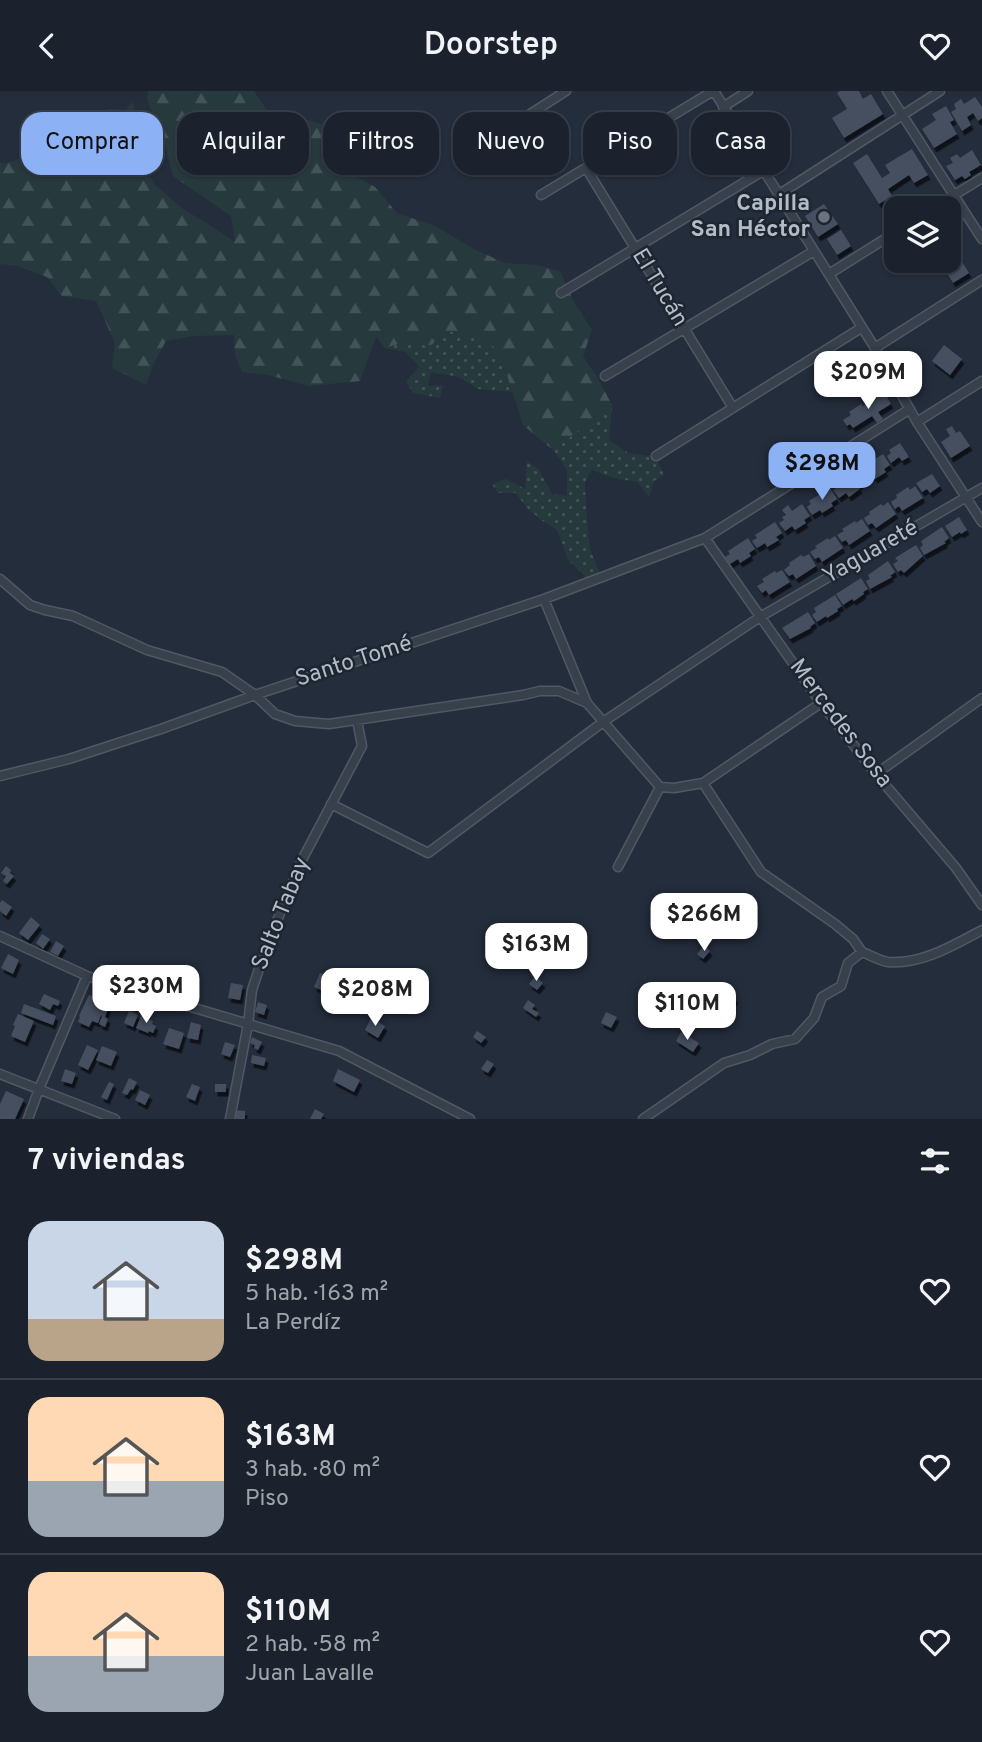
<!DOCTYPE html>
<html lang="es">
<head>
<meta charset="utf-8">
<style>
  :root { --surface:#1b222d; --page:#282f39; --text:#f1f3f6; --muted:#a0a4aa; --line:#393f49; --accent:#8cb1f4 }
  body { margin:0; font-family:Overpass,sans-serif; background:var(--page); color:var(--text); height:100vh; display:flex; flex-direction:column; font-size:26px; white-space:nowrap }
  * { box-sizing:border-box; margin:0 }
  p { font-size:23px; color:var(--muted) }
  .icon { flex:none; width:38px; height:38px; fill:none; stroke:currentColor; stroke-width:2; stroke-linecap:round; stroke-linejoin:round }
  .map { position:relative; height:1028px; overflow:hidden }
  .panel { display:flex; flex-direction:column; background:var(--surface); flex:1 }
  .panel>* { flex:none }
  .banner { position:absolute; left:21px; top:21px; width:942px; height:63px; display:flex; gap:14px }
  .tools { position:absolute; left:884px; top:105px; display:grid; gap:14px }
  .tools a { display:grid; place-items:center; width:77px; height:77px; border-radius:14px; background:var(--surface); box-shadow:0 2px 5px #0004,0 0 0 2px var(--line); font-size:35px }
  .price { position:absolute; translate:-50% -60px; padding:0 16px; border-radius:14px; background:#fff; color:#222; font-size:23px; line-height:46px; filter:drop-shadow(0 2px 4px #0008) }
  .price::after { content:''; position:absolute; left:50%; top:42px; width:21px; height:16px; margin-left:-10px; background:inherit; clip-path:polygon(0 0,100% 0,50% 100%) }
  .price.active { background:var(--accent); color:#111 }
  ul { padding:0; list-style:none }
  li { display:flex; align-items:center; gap:21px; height:175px; padding:0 28px }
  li+li { border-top:2px solid var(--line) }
  li span { display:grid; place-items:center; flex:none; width:196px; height:140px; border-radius:21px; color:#555 }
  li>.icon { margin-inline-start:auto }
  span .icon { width:84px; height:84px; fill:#fffc; stroke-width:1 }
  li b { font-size:30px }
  h2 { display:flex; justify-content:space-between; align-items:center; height:84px; padding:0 28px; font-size:30px }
  .chip { padding:0 24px; border-radius:21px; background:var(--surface); box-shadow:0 2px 5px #0004,0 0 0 2px var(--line); font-size:24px; line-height:63px }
  .chip.active { background:var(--accent); color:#111 }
  header { display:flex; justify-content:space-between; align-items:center; height:91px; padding:0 28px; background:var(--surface); font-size:32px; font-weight:600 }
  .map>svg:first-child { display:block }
  .grass { fill:url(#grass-dots) }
  .forest { fill:url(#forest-firs) }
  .building { fill:#455060; filter:url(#shadow) }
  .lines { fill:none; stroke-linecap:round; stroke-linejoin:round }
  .minor-casing { stroke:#505864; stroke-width:11 }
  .minor { stroke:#38404c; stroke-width:8 }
  .worship-dot { fill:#6b7280; stroke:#1d2531; stroke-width:2.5 }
  .labels { text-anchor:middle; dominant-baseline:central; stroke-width:5; stroke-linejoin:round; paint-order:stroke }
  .poi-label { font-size:23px; font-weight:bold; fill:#b3bbc7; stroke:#1d2531; text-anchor:end }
  .street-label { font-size:23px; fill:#b3bbc7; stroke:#1d2531 }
</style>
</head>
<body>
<header><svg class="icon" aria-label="back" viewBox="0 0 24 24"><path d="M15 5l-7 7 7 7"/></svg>Doorstep<svg class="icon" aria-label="heart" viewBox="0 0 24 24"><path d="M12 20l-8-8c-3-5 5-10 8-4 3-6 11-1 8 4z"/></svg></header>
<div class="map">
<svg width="982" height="1028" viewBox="0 0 982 1028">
  <defs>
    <pattern id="grass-dots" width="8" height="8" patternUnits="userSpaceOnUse" patternTransform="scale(1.75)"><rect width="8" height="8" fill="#26393d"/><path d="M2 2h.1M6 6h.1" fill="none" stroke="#435458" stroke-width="1.8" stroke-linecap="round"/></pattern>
    <pattern id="forest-firs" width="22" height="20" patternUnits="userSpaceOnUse" patternTransform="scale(1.75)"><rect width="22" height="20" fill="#26393d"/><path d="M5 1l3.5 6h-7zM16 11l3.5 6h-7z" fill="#435458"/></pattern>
    <filter id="shadow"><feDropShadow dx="2.5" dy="4.5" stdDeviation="0" flood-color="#0009"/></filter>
  </defs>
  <rect width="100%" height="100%" fill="#242d3c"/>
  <!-- grass -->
  <path class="grass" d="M 449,240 L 492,252 L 508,287 L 513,301 L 478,298 L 459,286 L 431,281 L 428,295 L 443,294 L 440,307 L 413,302 L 406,290 L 419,276 L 406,261 L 385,257 L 404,251 L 431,254 Z
    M 612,314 L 609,349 L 628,362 L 656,366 L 664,384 L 654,390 L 649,406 L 637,391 L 614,387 L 591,379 L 585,392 L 586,417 L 590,458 L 599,480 L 590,490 L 568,469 L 557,439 L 541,429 L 526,416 L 516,402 L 498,402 L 492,393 L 506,388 L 525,398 L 527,370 L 539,379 L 552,403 L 567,405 L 567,379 L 553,359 Z"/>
  <!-- forest -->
  <path class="forest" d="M 148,0 L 254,0 L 266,18 L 322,33 L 320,66 L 375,96 L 397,122 L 435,135 L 474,158 L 505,172 L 536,174 L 560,180 L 574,211 L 592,239 L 583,265 L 596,284 L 612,314 L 553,359 L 523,334 L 508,287 L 492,253 L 449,240 L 431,254 L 404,251 L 385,257 L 376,246 L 360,290 L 309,295 L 268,284 L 242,281 L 235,264 L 234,244 L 193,245 L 166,250 L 153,274 L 146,294 L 112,277 L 115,252 L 96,210 L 62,205 L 47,186 L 17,175 L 0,173 L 0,71 L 3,73 L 32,64 L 65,68 L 74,52 L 64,30 L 88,26 L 109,18 L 126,19 L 132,11 L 141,37 L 137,64 L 155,94 L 183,118 L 208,133 L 235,151 L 231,125 L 173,85 L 162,43 L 147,9 Z"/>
  <!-- building -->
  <path class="building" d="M 840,0 L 859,0 L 863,8 L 871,3 L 883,23 L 844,47 L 832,27 L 847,18 L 837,2 Z
    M 975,6 L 982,16 L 982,27 L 978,30 L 973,22 L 967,26 L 971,34 L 962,40 L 951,21 L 956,18 L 954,13 L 961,8 L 964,13 Z
    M 946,15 L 954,29 L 950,31 L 957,43 L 934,57 L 922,38 L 936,29 L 932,23 Z
    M 912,58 L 928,84 L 914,92 L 909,84 L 888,98 L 892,105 L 879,113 L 853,72 L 867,63 L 882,87 L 890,82 L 885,74 Z
    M 972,59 L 981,74 L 969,81 L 971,84 L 965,88 L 962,85 L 955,89 L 946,75 L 953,72 L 950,67 L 957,63 L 960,67 Z
    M 824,113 L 838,133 L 818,146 L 805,125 Z
    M 841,139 L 851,155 L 837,164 L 827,148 Z
    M 959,166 L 969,182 L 953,192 L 943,176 Z
    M 944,254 L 962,268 L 950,284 L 932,270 Z
    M 883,299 L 891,313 L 878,321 L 883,328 L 877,332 L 872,325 L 853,337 L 850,333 L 847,335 L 843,329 L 851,324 L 849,321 L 861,313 L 863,315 L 877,306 L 875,304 Z
    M 952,335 L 956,342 L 960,340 L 970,355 L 951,367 L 941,351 L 950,345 L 946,338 Z
    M 900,352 L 909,366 L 902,370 L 899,366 L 891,372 L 887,365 L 891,362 L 889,359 Z
    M 883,363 L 890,374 L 884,378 L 886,381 L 875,388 L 873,385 L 865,390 L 860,382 L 864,379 L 862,376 Z
    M 853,375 L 864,391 L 858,395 L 860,398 L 849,406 L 846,402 L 839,407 L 833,399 L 838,396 L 836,393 L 845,387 L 842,382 Z
    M 932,383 L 940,395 L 930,402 L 927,398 L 922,401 L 916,392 Z
    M 915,395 L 923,407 L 902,420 L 899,415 L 895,418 L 891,411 L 897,407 L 896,404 L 908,396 L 910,399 Z
    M 830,397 L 837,408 L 831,412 L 833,415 L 822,422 L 820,419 L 812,424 L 807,416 L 811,413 L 809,410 Z
    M 888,411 L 896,423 L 876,437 L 872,432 L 868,434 L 864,427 L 870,423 L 869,421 L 881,413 L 883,415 Z
    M 802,413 L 810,425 L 804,429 L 806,432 L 795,439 L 792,435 L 785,440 L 779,432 L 784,429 L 782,426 L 786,424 L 782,419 L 788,414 L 792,420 Z
    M 959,426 L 967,439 L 961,443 L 960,441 L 952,446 L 945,435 Z
    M 862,428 L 870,440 L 849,454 L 846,449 L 842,451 L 837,444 L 844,440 L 842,438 L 855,430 L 856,432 Z
    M 775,431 L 782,442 L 776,446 L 779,449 L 767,456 L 765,452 L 757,457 L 752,450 L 757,447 L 755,444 Z
    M 942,436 L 949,447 L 944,451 L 946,452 L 924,464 L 920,457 L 923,454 L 921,450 Z
    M 835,445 L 843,457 L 822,471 L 819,466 L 815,468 L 810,461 L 817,457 L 815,455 L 828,447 L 829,449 Z
    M 748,447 L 755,458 L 749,462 L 751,465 L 740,472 L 738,468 L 730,473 L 725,466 L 730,463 L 728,460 Z
    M 916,454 L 923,465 L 904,482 L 901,479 L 898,481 L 893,473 L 898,470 L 895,467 Z
    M 809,463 L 816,475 L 796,488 L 793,483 L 789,485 L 784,479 L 790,474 L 789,472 L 801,464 L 803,466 Z
    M 888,470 L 895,481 L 890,485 L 892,486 L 870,498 L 866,490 L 870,488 L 868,484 Z
    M 782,479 L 790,491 L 769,504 L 766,499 L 762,502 L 757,495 L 764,491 L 762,488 L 775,480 L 776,482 Z
    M 861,487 L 868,498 L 863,501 L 864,503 L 854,510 L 852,508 L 843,514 L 836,503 Z
    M 835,504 L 842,515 L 837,518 L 838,520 L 827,527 L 826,525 L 817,531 L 812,524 L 816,521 L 814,517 Z
    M 808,521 L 815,532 L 810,536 L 811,537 L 790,548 L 782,537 Z
    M 6,775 L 11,779 L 10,782 L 14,785 L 7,793 L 3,790 L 6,785 L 1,782 Z
    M 2,809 L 12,816 L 6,825 L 0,820 L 0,812 Z
    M 31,826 L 40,834 L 28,849 L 19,842 Z
    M 42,843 L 50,848 L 43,858 L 36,852 Z
    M 56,850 L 64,855 L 58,865 L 50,861 Z
    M 704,855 L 710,860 L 703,868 L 697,863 Z
    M 8,863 L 19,869 L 13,883 L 1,877 Z
    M 101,873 L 114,879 L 108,891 L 96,885 Z
    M 126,879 L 137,884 L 132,895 L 121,889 Z
    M 320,882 L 331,886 L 326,901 L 314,896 Z
    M 535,885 L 543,892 L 537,899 L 529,893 Z
    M 167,887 L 182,894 L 176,909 L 160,903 Z
    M 148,888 L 160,892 L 157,902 L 145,899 Z
    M 231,892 L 243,894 L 240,909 L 228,907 Z
    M 728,901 L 736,908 L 727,918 L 719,911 Z
    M 44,903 L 60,910 L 58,915 L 53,913 L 50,919 L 39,913 Z
    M 89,904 L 110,912 L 105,926 L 108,928 L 105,936 L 99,933 L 102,925 L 101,924 L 98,932 L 92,930 L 89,936 L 78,931 L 80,926 L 79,925 Z
    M 528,909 L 535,914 L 532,918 L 539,922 L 536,926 L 523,917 Z
    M 258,911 L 267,914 L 264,924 L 255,921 Z
    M 24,913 L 56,925 L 53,934 L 21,922 Z
    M 129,920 L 138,924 L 133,936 L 124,932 Z
    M 606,921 L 617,926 L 611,937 L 601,932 Z
    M 18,923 L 34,930 L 25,951 L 11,945 L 15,935 L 13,934 Z
    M 141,925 L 153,930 L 152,933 L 156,935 L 153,942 L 149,940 L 148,942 L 136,937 Z
    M 371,927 L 385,935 L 378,947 L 365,939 Z
    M 191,931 L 201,934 L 198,949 L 187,947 Z
    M 169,937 L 184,942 L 179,958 L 163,953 Z
    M 477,940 L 486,946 L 481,952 L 473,946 Z
    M 681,941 L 699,952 L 693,961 L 676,950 Z
    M 252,946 L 262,951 L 258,959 L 254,957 L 255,954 L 250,952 Z
    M 225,951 L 235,954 L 230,966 L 221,963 Z
    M 87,954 L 98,959 L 88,979 L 78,974 Z
    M 102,955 L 117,961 L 111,975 L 96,969 Z
    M 252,964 L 266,967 L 264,975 L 251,972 Z
    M 487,969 L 494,973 L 488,982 L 481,978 Z
    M 65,978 L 76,982 L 72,993 L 61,990 Z
    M 338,978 L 360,989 L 354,1001 L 333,990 Z
    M 129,987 L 137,991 L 133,999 L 131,998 L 127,1004 L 122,1002 Z
    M 109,991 L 114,993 L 107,1009 L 101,1006 Z
    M 192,993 L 200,996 L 195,1010 L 186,1006 Z
    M 215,993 L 226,993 L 226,1001 L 215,1001 Z
    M 140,999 L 150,1004 L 145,1014 L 135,1009 Z
    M 6,1000 L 24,1008 L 15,1028 L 0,1028 L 0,1013 Z
    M 315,1018 L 324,1023 L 321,1028 L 310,1028 Z
    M 233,1019 L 245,1020 L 245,1028 L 233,1028 Z"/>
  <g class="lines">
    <!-- minor casing -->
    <g class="minor-casing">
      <path id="minor" d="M 714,0 L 875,257 L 917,331 L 982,431
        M 887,0 L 982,148
        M 723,16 L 748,0
        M 504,40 L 566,0
        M 586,77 L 733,317
        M 541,104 L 713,0
        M 778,104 L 940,0
        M 933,117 L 982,87
        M 829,183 L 896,141
        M 561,202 L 763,80
        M 875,257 L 982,189
        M 605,285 L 814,160
        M 917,331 L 982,290
        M 656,365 L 861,237
        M 705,447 L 821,612 L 876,683 L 956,777 L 982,814
        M 0,488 L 30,514 L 45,519 L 73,525 L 147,559 L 222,581 L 255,604 L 275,623 L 295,630 L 329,633 L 523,604 L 540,600 L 559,600 L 587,612 L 660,696 L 674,697 L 703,692 L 821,612
        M 544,508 L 587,612
        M 876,683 L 982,607
        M 0,685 L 69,668 L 161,638 L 255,604 L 544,508 L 705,447 L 910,318
        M 703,692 L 761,781 L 835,833 L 853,848 L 862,861
        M 331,713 L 428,762 L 603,631 L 760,526 L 982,397
        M 618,776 L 660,696
        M 0,845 L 87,885 L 339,960 L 470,1028
        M 0,983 L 115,1028
        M 28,1028 L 39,998 L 87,885
        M 230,1028 L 248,933 L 252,899 L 267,854 L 302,769 L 362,655 L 357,629
        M 643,1028 L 724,972 L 750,964 L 772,953 L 795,948 L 814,927 L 822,906 L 841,895 L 848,872 L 862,861 C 870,864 880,870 888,871 C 921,874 954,854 982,839"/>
    </g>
    <!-- minor -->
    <use href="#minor" class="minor"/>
  </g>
  <!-- markers -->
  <circle class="worship-dot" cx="824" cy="126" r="7"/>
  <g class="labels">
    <!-- poi labels -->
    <g class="poi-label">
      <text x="810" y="113">Capilla<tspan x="810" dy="26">San Héctor</tspan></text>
    </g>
    <!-- street labels -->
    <g class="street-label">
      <text transform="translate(659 197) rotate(59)">El Tucán</text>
      <text transform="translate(871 462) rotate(-30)">Yaguareté</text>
      <text transform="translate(354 571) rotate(-18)">Santo Tomé</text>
      <text transform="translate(840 633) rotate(53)">Mercedes Sosa</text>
      <text transform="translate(282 823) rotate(-68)">Salto Tabay</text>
    </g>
  </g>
</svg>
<div class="tools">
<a><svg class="icon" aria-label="layers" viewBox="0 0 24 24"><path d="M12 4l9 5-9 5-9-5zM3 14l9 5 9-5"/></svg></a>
</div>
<b class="price" style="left:868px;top:320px">$209M</b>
<b class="price active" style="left:822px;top:411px">$298M</b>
<b class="price" style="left:704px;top:862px">$266M</b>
<b class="price" style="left:536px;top:892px">$163M</b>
<b class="price" style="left:146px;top:934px">$230M</b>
<b class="price" style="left:375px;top:937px">$208M</b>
<b class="price" style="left:687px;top:951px">$110M</b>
<div class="banner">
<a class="chip active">Comprar</a>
<a class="chip">Alquilar</a>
<a class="chip">Filtros</a>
<a class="chip">Nuevo</a>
<a class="chip">Piso</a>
<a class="chip">Casa</a>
</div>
</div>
<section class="panel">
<h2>7 viviendas<svg class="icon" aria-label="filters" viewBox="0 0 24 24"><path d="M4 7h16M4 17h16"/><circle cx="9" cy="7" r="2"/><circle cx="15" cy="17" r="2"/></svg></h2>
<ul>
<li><span style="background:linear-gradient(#c9d6e8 70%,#b9a48a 0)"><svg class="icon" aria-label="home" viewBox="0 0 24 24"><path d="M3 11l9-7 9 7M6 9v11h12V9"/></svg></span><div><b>$298M</b><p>5 hab. · 163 m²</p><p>La Perdíz</p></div><svg class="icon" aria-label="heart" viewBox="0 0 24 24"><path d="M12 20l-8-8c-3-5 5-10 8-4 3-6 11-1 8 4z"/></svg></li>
<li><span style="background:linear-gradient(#ffd9b3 60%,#9aa5b1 0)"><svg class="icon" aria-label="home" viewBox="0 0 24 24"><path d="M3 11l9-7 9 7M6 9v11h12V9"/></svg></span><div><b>$163M</b><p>3 hab. · 80 m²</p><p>Piso</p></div><svg class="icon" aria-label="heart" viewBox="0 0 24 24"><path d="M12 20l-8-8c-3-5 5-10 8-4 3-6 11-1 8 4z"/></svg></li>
<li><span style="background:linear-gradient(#ffd9b3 60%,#9aa5b1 0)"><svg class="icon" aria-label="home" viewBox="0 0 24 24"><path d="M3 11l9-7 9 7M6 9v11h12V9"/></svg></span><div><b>$110M</b><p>2 hab. · 58 m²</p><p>Juan Lavalle</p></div><svg class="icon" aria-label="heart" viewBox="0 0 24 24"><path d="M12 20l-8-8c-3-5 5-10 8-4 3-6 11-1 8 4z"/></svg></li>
</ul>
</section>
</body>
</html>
